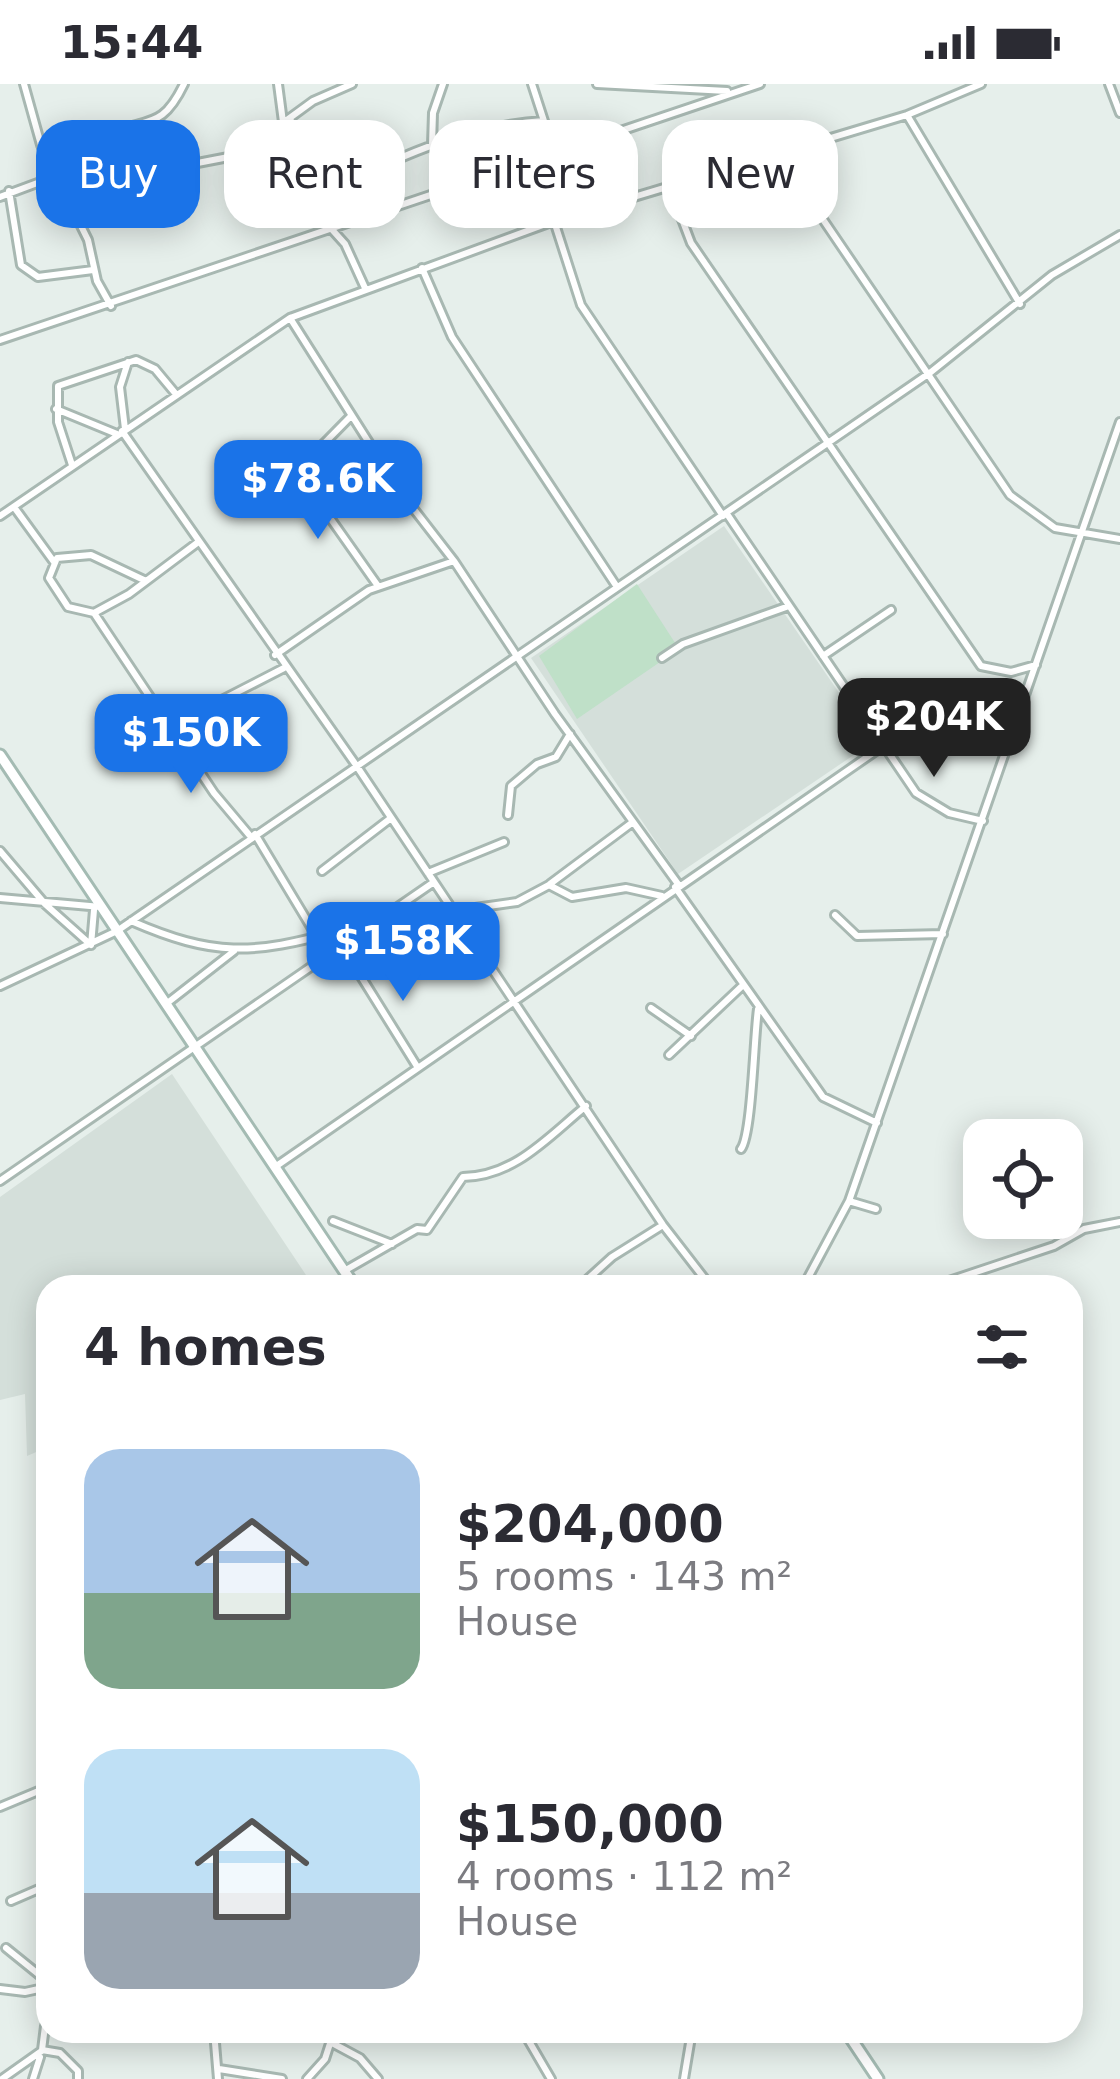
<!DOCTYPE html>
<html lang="en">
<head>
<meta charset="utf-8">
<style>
  :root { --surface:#fff; --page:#f2f2f3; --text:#2b2b33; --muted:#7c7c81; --accent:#1a73e8 }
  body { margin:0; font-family:"DejaVu Sans",sans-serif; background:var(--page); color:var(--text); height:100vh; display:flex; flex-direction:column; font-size:45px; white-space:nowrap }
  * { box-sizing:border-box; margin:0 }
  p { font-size:39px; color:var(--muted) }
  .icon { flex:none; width:66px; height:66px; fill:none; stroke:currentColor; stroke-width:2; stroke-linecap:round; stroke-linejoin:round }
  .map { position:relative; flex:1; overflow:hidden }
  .drawer { position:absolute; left:36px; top:1191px; width:1047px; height:768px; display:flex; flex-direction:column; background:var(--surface); border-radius:36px; box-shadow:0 6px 30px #0003 }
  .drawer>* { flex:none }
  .hud { position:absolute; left:36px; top:36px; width:1050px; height:108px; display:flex; gap:24px }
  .fabs { position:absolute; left:963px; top:1035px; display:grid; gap:24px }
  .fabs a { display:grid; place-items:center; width:120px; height:120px; border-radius:24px; background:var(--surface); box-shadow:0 6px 30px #0003; font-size:60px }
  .price { position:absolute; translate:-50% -102px; padding:0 27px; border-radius:24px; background:var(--accent); color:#fff; font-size:39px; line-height:78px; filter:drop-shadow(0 3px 6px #0008) }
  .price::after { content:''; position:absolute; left:50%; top:72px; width:36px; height:27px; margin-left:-18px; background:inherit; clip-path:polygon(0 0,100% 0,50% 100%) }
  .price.selected { background:#222; color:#fff }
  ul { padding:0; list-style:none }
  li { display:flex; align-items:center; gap:36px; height:300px; padding:0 48px }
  li span { display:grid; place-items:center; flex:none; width:336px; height:240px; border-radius:36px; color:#555 }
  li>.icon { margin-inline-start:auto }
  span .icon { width:144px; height:144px; fill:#fffc; stroke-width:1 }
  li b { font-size:51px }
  h2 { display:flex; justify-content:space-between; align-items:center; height:144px; padding:0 48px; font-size:51px }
  .pill { padding:0 42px; border-radius:36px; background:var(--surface); box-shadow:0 6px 30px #0003; font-size:42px; line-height:108px }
  .pill.selected { background:var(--accent); color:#fff }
  .status { display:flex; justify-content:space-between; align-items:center; height:84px; padding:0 60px; background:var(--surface); direction:ltr }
  .status svg { height:33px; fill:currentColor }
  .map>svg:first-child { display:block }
  .built { fill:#d4dfda }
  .green { fill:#bfe0c8 }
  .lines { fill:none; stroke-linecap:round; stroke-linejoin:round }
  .street-casing { stroke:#a8b8b2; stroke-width:12 }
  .secondary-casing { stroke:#a4bbb3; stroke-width:15 }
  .street { stroke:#fff; stroke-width:6 }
  .secondary { stroke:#fff; stroke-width:9 }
</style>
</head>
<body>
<div class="status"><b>15:44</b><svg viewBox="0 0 49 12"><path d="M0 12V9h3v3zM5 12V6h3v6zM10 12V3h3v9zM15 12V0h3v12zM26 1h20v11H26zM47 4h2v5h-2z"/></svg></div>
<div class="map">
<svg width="1120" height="1995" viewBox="0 0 1120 1995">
  <rect width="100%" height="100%" fill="#e6efeb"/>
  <!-- built -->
  <path class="built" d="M 724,442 L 873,658 L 678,790 L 531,574 Z
    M 172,990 L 314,1203 L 48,1203 L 48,1363 L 27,1372 L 25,1310 L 0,1316 L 0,1113 Z"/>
  <!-- green -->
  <path class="green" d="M 637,500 L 679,565 L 577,635 L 539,572 Z"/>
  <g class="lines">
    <!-- street casing -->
    <g class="street-casing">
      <path id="street" d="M 24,0 L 41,61 L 88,156 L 97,197 L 111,222
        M 278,0 L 283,38
        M 532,0 L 544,37
        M 597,0 L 727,7
        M 1109,0 L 1120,29
        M 907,31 L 1020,220
        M 290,34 L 327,140 L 345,160 L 365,204
        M 432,61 L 433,29 L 443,0
        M 792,65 L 822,134 L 1010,411 L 1055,444 L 1120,455
        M 52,85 C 73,75 90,58 109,50 C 148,33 162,46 184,0
        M 669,101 L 691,159 L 981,582 L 1011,588 L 1036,581
        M 9,107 L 21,181 L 38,193 L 93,186
        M 0,113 L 40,98 L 104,97 L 239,71 L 313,17 L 352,0
        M 318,114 C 390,76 462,42 544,37 L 552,70
        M 554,137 L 581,221 L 723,432
        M 422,184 L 452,253 L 617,503
        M 290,234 L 399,406 L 454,477 L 555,630 L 678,800
        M 0,256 L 760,0
        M 56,325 L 117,350
        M 350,333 L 297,387 L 378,502
        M 125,345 L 120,303 L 128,278
        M 122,347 L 356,681 L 663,1141 L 711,1203
        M 72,381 L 58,338 L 58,302 L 136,276 L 155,285 L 175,309
        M 14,423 L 54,478
        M 727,430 L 916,709 L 949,729 L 983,737
        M 0,432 L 290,234 L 554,137 L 907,31 L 981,0
        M 146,497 L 91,471 L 57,474 L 49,494 L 68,523 L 94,529 L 129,510 L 197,459
        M 94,529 L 214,709 L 251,753
        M 275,571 L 369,506 L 454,477
        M 823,572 L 891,526
        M 662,574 L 683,560 L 789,522
        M 173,641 L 284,584
        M 508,731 L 511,702 L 537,680 L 556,673 L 570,650
        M 255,750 L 317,853
        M 0,767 L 45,820 L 91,861
        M 322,787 L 391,734
        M 428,789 L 504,758
        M 550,800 L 633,738
        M 675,803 L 823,1013 L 877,1039
        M 0,814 L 101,823
        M 454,827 L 517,818 L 549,801 L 572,813 L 626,804 L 662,812
        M 835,831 L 857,852 L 943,850
        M 131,837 C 214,873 252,871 339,847
        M 91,861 L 94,826
        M 352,878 L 418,984
        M 0,902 L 117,847 L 931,288 L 1052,191 L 1120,151
        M 166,920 L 234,867
        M 651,924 L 691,952
        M 669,971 L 741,903
        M 741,1065 C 752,1051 754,952 758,925
        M 275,1083 L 883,662
        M 0,1097 L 434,798
        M 849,1117 L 876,1125
        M 333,1137 L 392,1160
        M 344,1187 L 417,1145 L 427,1146 L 463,1093 C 515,1092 548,1053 586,1022
        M 579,1203 L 612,1173 L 663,1141
        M 803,1203 L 849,1117 L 1120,338
        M 931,1203 L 1054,1162 L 1084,1145 L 1120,1138
        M 0,1723 L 48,1703
        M 11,1817 L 48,1801
        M 6,1864 L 48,1898
        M 0,1905 L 25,1908 L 48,1903
        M 45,1942 L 42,1966 L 60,1969 L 78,1987 L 78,1995
        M 214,1947 L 218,1995
        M 523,1947 L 551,1995
        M 334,1960 L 360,1974 L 378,1995
        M 219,1985 L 282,1995
        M 2,1995 L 43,1966
        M 33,1995 L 40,1973
        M 307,1995 L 325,1975 L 334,1947
        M 684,1995 L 692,1947"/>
    </g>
    <!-- secondary casing -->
    <g class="secondary-casing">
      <path id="secondary" d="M 0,671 L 355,1203
        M 846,1947 L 878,1995"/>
    </g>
    <!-- street -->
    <use href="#street" class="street"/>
    <!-- secondary -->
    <use href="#secondary" class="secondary"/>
  </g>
</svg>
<div class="fabs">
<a><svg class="icon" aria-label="locate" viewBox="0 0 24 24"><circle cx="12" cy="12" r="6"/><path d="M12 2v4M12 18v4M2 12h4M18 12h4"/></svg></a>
</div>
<b class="price" style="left:318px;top:458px">$78.6K</b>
<b class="price selected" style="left:934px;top:696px">$204K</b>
<b class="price" style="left:191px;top:712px">$150K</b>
<b class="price" style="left:403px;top:920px">$158K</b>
<div class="hud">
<a class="pill selected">Buy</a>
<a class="pill">Rent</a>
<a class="pill">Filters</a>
<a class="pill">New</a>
</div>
<section class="drawer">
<h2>4 homes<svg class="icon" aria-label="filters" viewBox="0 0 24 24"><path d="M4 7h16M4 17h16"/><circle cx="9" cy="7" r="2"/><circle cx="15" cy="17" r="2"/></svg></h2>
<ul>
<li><span style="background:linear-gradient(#a9c7e8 60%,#7fa58c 0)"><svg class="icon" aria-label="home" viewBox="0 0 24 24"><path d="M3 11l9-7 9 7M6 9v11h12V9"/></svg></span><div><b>$204,000</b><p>5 rooms · 143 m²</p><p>House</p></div></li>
<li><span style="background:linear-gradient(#bfe0f5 60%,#9aa5b1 0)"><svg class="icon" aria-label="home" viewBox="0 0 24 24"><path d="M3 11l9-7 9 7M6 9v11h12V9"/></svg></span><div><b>$150,000</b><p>4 rooms · 112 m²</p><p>House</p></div></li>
</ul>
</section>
</div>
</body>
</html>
